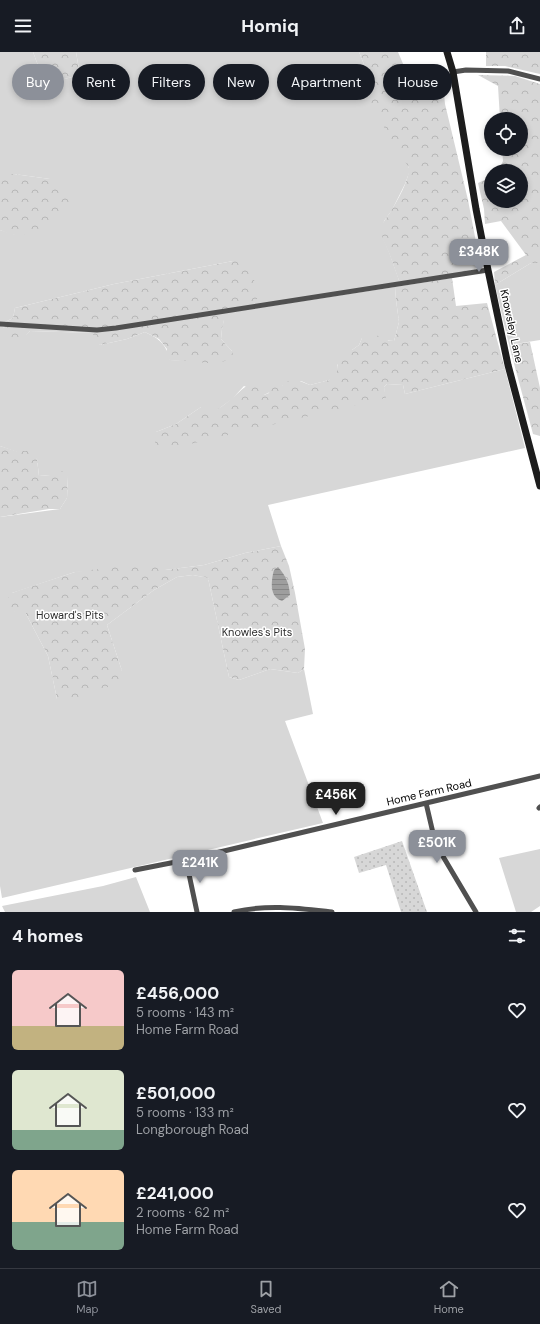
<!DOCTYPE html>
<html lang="en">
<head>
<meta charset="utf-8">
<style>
  :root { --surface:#171b24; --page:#20242c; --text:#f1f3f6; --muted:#9ea1a6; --line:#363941; --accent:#8c9099 }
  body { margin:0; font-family:"DM Sans",sans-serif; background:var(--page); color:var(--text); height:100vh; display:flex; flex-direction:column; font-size:15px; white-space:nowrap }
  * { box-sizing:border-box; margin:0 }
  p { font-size:13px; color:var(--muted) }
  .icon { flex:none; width:22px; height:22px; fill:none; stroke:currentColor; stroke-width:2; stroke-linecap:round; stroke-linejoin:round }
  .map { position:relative; height:860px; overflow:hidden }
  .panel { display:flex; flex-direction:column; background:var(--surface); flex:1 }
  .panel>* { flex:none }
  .guide { position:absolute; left:12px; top:12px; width:516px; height:36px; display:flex; gap:8px }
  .controls { position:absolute; left:484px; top:60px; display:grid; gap:8px }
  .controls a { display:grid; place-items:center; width:44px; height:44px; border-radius:50%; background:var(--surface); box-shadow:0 2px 6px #0003; font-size:20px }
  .price { position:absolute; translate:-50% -34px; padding:0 9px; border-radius:8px; background:var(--accent); color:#fff; font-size:13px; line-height:26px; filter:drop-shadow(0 1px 2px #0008) }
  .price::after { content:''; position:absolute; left:50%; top:24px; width:12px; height:9px; margin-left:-6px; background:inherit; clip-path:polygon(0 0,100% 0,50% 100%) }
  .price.active { background:#222; color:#fff }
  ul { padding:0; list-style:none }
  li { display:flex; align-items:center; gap:12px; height:100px; padding:0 12px }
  li span { display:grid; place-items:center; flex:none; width:112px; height:80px; border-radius:6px; color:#555 }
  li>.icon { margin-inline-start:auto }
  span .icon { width:48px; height:48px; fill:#fffc; stroke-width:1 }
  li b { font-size:17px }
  h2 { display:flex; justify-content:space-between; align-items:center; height:48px; padding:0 12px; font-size:17px }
  .pill { padding:0 14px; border-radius:18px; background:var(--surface); box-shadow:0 2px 6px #0003; font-size:14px; line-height:36px }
  .pill.active { background:var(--accent); color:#fff }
  header { display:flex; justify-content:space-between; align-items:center; height:52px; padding:0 12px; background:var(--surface); font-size:18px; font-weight:700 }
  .dock { display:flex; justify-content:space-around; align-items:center; height:56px; border-top:1px solid var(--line); background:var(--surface); font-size:11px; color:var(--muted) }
  .dock a { display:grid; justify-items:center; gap:2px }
  .dock .active { color:var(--accent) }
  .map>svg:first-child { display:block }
  .grass { fill:#d7d7d7 }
  .forest { fill:url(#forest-crowns) }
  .park { fill:url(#park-dots) }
  .water { fill:url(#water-rules) }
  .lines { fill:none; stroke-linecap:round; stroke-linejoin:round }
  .minor { stroke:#505050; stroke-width:5 }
  .secondary { stroke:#1d1d1d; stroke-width:7 }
  .labels { text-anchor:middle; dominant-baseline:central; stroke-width:3; stroke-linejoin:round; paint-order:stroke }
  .street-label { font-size:11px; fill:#000; stroke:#fff }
  .park-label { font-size:11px; fill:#2e2e2e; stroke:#fff }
</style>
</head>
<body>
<header><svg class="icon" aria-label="menu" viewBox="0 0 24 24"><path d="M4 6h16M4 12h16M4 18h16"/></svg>Homiq<svg class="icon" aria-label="share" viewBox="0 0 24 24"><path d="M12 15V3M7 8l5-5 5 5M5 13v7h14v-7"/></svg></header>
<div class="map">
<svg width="540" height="860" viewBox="0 0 540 860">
  <defs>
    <pattern id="forest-crowns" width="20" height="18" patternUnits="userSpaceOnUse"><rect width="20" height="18" fill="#d7d7d7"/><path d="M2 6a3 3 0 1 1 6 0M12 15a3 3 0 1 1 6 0" fill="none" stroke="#b7b7b7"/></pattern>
    <pattern id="park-dots" width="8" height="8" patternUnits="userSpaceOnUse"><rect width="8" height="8" fill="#d7d7d7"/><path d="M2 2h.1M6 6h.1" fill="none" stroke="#b7b7b7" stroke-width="1.8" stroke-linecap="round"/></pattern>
    <pattern id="water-rules" width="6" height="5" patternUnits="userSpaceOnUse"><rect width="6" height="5" fill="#9e9e9e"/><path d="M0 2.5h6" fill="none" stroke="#868686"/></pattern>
  </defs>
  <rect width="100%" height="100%" fill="#fff"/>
  <!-- grass -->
  <path class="grass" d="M 0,0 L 33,0 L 45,32 L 80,23 L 76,0 L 359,0 L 365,15 L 362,27 L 409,116 L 409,121 L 405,132 L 392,158 L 384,169 L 382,184 L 389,200 L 400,231 L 245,255 L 233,209 L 114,232 L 15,256 L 13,266 L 5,270 L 0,270 L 0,178 L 16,183 L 50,127 L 14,122 L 0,122 Z
    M 531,211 L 540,211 L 540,288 L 509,293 L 495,233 Z
    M 395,235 L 396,248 L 399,270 L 394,289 C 383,289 373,286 362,286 L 359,293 L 352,298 L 337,313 L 337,321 L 329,328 L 310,333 L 301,329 L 282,334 L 264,343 L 244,334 L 232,347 L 213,361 L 201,355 L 176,372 L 156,380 L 385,346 L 384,335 L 387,332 L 403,333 L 405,342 L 505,317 L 525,396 L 268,453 L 281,494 L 245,501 L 204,513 L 165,518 L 75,520 L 12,541 L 15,560 L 25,560 L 48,604 L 57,647 L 122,619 L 107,573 L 154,538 L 177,525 L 193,523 L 208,526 L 229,625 L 239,628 L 270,617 L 298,621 L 304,617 L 313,662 L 285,669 L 323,771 L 2,846 L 0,834 L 0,465 L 60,457 L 67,446 L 68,425 L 50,423 L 39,424 L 37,407 L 0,394 L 0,274 L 26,283 L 30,279 L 93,281 L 100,293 L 127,287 L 145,280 C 161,288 165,291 170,308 L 191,309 L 232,299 L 221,287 L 222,277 L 224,267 L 238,259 Z
    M 540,797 L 540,854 L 531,860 L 516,860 L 499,806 Z
    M 136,825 L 150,860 L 5,860 L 2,854 L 103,834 Z"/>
  <!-- forest -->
  <path class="forest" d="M 33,0 L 76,0 L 80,23 L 45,32 Z
    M 359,0 L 398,0 L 413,35 L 443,32 L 445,52 L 468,148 L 480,211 L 476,215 L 475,219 L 400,231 C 396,221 393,211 389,201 C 387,195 383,190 382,184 C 379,173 386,167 391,159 C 398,148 409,128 409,116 L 374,59 L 361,27 L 365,15 Z
    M 486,0 L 540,0 L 540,22 L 505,14 L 486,14 Z
    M 478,23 L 515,24 L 540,32 L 540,211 L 531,211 L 495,233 L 494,220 L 526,203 L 501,169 L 485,172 L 484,157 L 478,131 L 491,125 L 491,149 L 521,149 L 521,119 L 498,119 L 503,109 L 502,97 L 521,97 L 521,67 L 500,67 L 498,34 Z
    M 0,122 L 14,122 L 50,127 L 69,138 L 72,154 C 58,164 33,185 15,183 C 11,183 5,180 0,178 Z
    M 233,209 L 247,210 L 258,238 L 257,247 L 224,268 L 222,277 L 221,287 L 232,299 L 233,303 C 222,315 206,311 192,309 C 185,309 177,309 170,308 L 165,304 L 167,297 L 159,287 L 145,280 L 127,287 L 100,293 L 94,287 L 93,281 L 30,279 L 20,290 L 13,291 C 4,285 3,280 5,270 L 13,266 L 15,256 L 114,232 Z
    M 452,226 L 456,254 L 487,251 L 505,317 L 405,342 L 403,333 L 387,332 L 384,335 L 386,346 L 156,400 L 155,392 L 156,380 L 176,372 L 201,355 L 209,354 L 213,360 C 219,356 226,352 231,347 C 244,337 246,328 263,336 L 264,343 L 269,341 L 271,330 L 277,330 L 282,334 L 292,326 L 310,333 L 329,328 L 331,322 L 337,321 C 337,312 338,304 345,297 L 352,298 L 359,293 L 362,286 L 374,286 L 382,281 L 387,284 L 388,289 L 394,289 L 399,270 L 396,248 L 395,235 Z
    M 530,290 L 540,336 L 540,384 L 533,382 L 509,293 Z
    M 0,394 L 19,400 L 22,399 L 31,399 L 37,407 L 39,424 L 50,423 L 54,419 L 62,419 L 68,425 L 67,446 L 60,457 L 49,457 L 0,465 Z
    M 281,494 L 289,514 L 295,541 L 305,597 L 304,617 L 298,621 L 270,617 L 239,628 L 229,625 L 208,526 L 193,523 L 177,525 L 154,538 L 107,573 L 122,619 L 123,627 L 117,632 L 66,649 L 57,647 L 48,604 L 25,560 L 15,560 L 10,555 L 7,547 L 12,541 L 20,538 L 75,520 L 154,510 L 165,518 L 204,513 L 245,501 Z"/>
  <!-- park -->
  <path class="park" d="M 402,789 L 427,860 L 401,860 L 386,813 L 359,821 L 354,805 Z"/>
  <!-- water -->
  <path class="water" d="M 278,515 C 286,524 289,531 290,543 L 282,549 C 269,545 271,529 274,518 Z"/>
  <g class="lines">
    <!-- minor -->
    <path class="minor" d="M 453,20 L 466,18 L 508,19 L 540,27
      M 0,272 L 97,278 L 116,276 L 488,218
      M 426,751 L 433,781 L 438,796 L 476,860
      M 539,756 L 540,755
      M 186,808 L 197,860
      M 135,818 L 186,808 L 540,724
      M 234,860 C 269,852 297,856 332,860"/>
    <!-- secondary -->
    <path class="secondary" d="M 447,0 L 453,20 L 476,157 L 488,218 L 508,313 L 540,434"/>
  </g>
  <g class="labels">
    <!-- street labels -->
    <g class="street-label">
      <text transform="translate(512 274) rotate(78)">Knowsley Lane</text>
      <text transform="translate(429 740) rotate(-13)">Home Farm Road</text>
    </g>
    <!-- park labels -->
    <g class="park-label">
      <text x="70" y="563">Howard's Pits</text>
      <text x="257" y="580">Knowles's Pits</text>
    </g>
  </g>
</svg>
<div class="controls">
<a><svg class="icon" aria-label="locate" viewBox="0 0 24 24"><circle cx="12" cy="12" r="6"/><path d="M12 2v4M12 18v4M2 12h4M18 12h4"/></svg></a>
<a><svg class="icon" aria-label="layers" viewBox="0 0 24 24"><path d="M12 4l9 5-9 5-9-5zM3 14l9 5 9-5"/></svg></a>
</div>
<b class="price" style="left:479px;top:221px">£348K</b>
<b class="price active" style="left:336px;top:764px">£456K</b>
<b class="price" style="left:437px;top:812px">£501K</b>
<b class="price" style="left:200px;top:832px">£241K</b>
<div class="guide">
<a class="pill active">Buy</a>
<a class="pill">Rent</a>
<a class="pill">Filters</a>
<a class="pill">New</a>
<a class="pill">Apartment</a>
<a class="pill">House</a>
</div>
</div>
<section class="panel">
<h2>4 homes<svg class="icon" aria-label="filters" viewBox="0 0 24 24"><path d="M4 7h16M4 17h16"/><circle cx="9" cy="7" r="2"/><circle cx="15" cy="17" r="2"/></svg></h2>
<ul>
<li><span style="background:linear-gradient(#f6c9c9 70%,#c2b280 0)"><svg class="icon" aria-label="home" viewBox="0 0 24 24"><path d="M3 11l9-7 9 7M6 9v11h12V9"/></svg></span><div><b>£456,000</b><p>5 rooms · 143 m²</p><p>Home Farm Road</p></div><svg class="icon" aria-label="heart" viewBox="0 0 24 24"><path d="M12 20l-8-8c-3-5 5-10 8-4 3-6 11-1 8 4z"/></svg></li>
<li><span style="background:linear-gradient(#dfe7d0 75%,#7fa58c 0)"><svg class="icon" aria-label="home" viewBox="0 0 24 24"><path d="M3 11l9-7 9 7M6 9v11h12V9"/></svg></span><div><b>£501,000</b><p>5 rooms · 133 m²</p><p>Longborough Road</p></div><svg class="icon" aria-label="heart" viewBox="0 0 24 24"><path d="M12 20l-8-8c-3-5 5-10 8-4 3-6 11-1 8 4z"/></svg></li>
<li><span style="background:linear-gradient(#ffd9b3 65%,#7fa58c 0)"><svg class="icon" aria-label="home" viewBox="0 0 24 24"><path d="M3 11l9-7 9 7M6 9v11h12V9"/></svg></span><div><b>£241,000</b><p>2 rooms · 62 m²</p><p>Home Farm Road</p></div><svg class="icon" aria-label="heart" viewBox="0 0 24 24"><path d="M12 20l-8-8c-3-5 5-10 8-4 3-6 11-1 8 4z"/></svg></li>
</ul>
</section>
<nav class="dock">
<a class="active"><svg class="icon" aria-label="map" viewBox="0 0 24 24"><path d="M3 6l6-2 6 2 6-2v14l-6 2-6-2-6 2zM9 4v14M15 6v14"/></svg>Map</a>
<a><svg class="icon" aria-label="saved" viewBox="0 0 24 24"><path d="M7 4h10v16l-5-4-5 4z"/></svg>Saved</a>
<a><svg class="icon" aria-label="home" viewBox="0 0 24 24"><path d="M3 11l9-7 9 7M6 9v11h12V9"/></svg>Home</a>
</nav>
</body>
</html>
